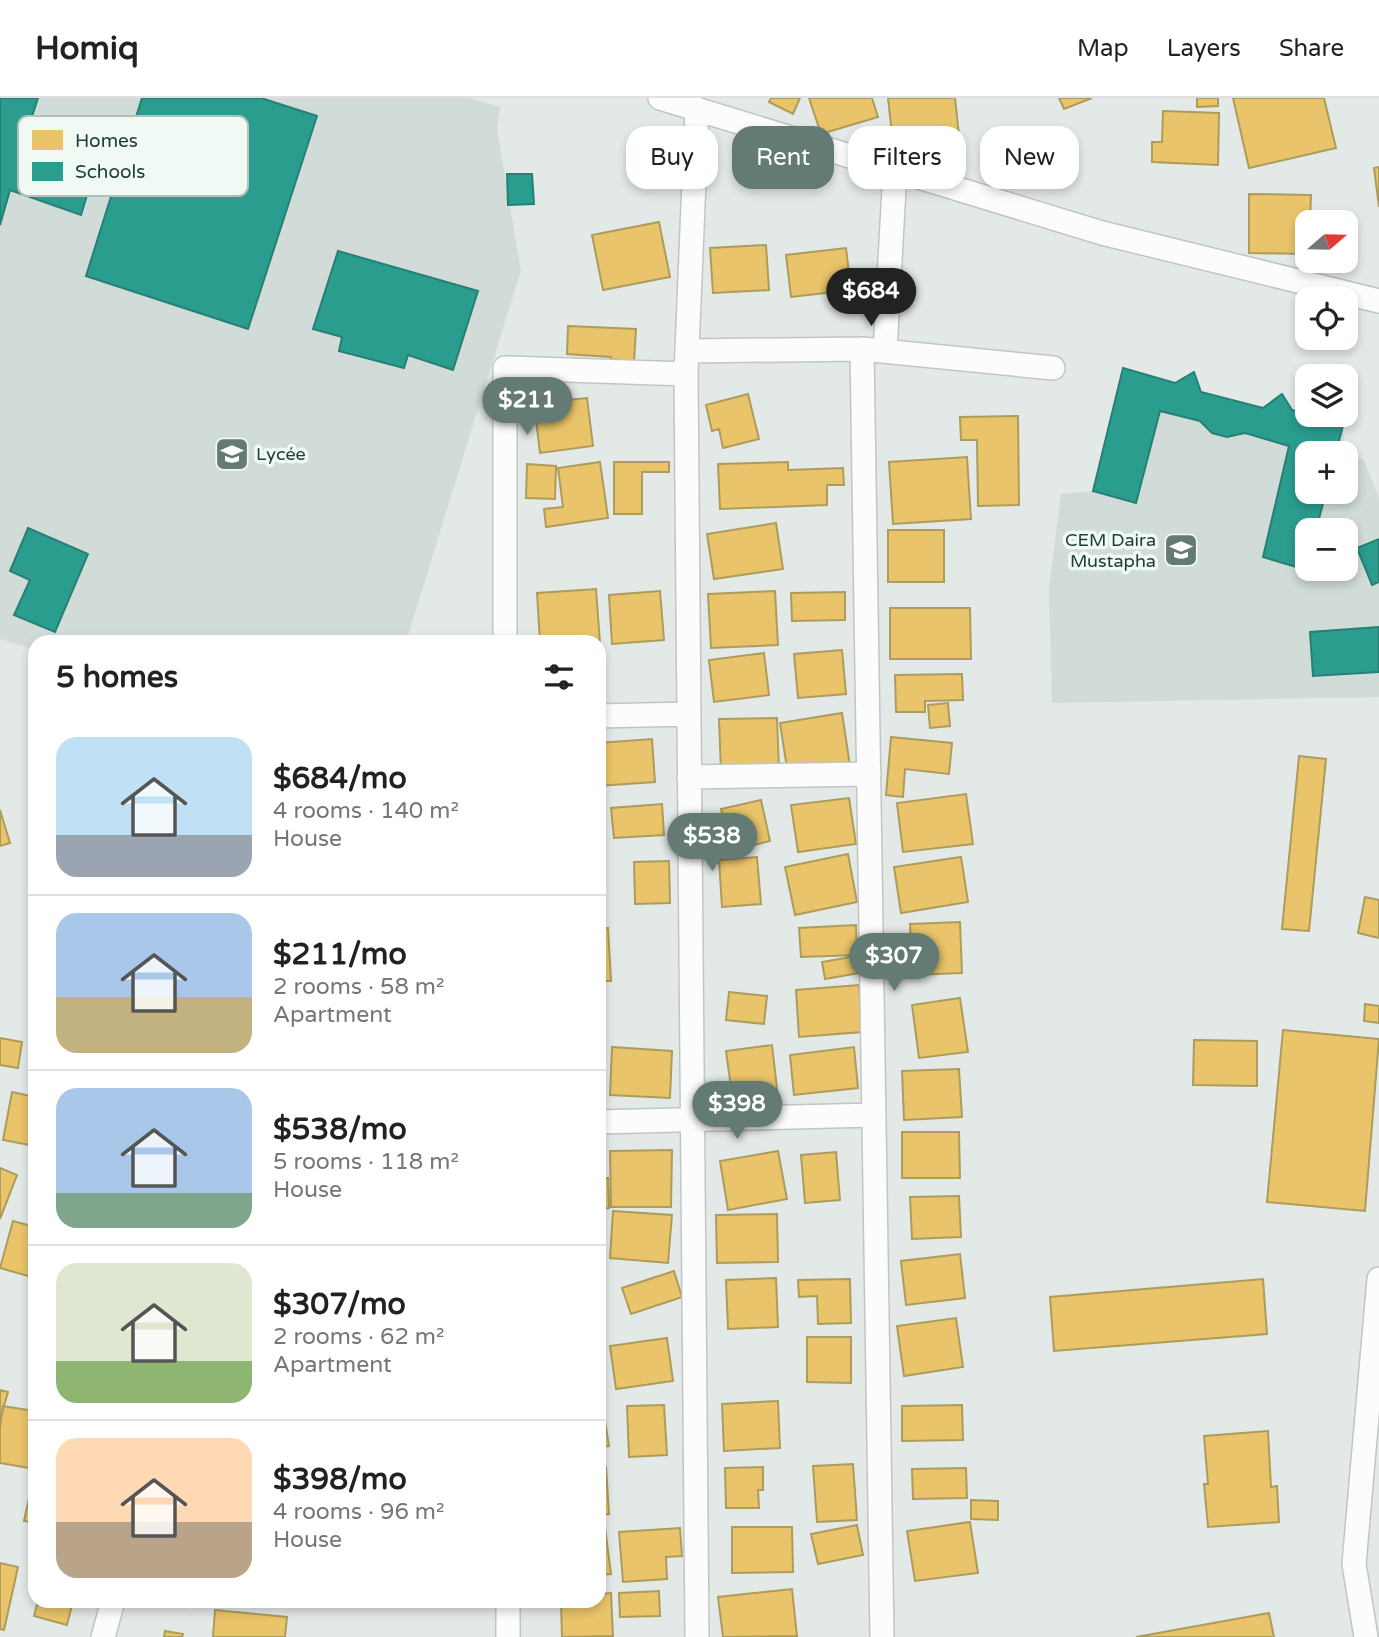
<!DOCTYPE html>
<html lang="en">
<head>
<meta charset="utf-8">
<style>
  :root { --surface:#fff; --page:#f2f2f2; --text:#222; --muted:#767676; --line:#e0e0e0; --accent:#647a75 }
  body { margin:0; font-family:"Varela Round",sans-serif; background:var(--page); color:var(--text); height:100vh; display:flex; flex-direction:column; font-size:26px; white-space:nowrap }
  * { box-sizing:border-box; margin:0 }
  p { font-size:23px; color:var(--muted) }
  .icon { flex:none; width:38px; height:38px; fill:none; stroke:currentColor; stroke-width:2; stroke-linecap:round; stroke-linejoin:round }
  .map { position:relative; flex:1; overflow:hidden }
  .panel { position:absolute; left:28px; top:537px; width:578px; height:973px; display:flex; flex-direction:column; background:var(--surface); border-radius:21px; box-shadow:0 4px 10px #0003 }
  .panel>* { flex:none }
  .banner { position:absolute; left:626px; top:28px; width:648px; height:63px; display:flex; gap:14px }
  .needle { width:46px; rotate:70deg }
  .controls { position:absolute; left:1295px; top:112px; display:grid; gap:14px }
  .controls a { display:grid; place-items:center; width:63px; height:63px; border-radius:14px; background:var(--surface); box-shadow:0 4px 10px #0003; font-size:35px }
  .price { position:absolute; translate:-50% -60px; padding:0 16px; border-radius:24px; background:var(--accent); color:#fff; font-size:23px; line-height:46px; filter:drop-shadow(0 2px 4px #0008) }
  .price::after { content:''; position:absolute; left:50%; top:42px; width:21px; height:16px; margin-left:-10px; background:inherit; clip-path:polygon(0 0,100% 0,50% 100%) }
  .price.on { background:#222; color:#fff }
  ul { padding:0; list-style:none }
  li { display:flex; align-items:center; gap:21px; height:175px; padding:0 28px }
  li+li { border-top:2px solid var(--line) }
  li span { display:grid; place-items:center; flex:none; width:196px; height:140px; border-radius:21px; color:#555 }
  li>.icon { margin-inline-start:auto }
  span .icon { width:84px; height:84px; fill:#fffc; stroke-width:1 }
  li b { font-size:30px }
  h2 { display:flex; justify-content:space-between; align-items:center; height:84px; padding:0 28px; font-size:30px }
  .pill { padding:0 24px; border-radius:21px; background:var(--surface); box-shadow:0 4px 10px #0003; font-size:24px; line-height:63px }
  .pill.on { background:var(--accent); color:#fff }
  header { display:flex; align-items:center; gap:42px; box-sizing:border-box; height:98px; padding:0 35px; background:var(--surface); border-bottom:2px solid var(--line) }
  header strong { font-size:33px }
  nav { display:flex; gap:38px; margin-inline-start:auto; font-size:24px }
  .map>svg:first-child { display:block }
  .built { fill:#d1dbd7; fill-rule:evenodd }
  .homes { fill:#e9c46a; stroke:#ad9c5b; stroke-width:2 }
  .schools { fill:#2a9d8f; stroke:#278075; stroke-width:2 }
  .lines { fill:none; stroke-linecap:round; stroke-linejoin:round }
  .street-casing { stroke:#c0c6c4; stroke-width:26 }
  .street { stroke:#fbfcfb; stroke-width:23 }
  .labels { text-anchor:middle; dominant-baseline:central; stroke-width:7; stroke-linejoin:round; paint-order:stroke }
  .poi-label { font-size:18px; fill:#203e38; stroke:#f1f9f5; text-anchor:start }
  .key { fill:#f1f9f5; stroke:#b2c1bc; stroke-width:2 }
  .key-label { font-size:19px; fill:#203e38 }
</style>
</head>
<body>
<header>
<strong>Homiq</strong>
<nav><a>Map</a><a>Layers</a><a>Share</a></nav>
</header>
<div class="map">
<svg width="1379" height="1539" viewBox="0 0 1379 1539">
  <rect width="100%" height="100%" fill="#e3e9e7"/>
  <!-- built -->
  <path class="built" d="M 0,0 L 470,0 L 500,9 L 497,31 L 521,172 L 406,544 L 35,544 L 35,552 L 0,541 Z
    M 1123,270 L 1175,285 L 1194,274 L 1201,294 L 1263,310 L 1282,296 L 1292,312 L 1343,327 L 1345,354 L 1364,362 L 1379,400 L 1379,599 L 1052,605 L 1049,490 L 1061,396 L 1093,393 ZM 1307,355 L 1346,355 L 1346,394 L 1307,394 ZM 1307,432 L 1346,432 L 1346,471 L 1307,471 Z"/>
  <!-- homes -->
  <path class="homes" d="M 771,0 L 800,0 L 793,16 L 769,4 Z
    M 809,0 L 872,0 L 878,19 L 821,36 Z
    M 888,0 L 955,0 L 960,47 L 894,54 Z
    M 1059,0 L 1092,0 L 1064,11 Z
    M 1197,0 L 1218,0 L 1218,8 L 1197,9 Z
    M 1233,0 L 1324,0 L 1336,50 L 1249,70 Z
    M 1163,13 L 1219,15 L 1218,67 L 1152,64 L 1152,44 L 1162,44 Z
    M 1379,69 L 1379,109 L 1374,70 Z
    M 1249,96 L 1311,97 L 1310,124 L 1307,124 L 1307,156 L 1249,155 Z
    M 659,124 L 670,179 L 603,192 L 592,137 Z
    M 766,147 L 769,192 L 713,195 L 710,150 Z
    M 846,150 L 851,192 L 791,199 L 786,157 Z
    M 568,228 L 636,231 L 634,263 L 611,261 L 611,259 L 567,256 Z
    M 748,296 L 759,341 L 723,350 L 719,331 L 712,333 L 706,307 Z
    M 587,300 L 593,348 L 540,355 L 535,314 L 569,309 L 568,302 Z
    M 1018,318 L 1019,407 L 978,408 L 977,342 L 961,342 L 960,319 Z
    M 967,359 L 971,421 L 893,426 L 889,364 Z
    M 600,364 L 608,420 L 546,429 L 544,411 L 563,409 L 558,370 Z
    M 614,364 L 669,364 L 669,374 L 642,374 L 642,416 L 614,416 Z
    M 788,364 L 788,372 L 843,370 L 844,387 L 827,387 L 827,407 L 720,411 L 718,366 Z
    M 527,366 L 556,368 L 555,401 L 526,400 Z
    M 776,425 L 783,471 L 714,481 L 707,436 Z
    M 888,432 L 944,432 L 944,484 L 888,484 Z
    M 596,491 L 600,545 L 540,544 L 537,495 Z
    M 660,493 L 664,542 L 612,546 L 609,497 Z
    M 775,493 L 778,547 L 711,550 L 708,496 Z
    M 845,494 L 845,522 L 792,523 L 791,495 Z
    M 890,510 L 970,510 L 971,561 L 890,561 Z
    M 842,552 L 846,596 L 798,600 L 794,556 Z
    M 764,555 L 769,597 L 714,604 L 709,562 Z
    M 962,576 L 963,602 L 925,603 L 925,614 L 896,614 L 895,577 Z
    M 948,605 L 950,628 L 930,630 L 928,607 Z
    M 842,615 L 850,668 L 788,677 L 780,625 Z
    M 777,620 L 779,672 L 721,674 L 719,621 Z
    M 891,639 L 952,645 L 949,676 L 905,671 L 903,699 L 886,697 Z
    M 652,641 L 655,684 L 598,688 L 598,645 Z
    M 1299,658 L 1326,661 L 1309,833 L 1282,831 Z
    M 966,696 L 973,746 L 903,754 L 897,705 Z
    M 849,700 L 856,746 L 798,754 L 791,707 Z
    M 761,702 L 770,743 L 731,753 L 721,711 Z
    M 662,706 L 664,737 L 614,740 L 611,710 Z
    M 0,712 L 10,745 L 0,748 Z
    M 848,756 L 857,804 L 795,817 L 785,769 Z
    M 757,759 L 761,806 L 722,809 L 719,762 Z
    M 961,759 L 968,804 L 901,815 L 894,769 Z
    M 669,763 L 670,805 L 635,806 L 634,764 Z
    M 1365,799 L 1379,802 L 1379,840 L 1358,835 Z
    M 960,824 L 962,875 L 912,877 L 910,826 Z
    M 856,827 L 857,857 L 801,859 L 799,830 Z
    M 598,830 L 608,830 L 611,883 L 598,883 Z
    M 862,857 L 865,874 L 825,881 L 822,864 Z
    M 859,887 L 862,934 L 799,939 L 796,892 Z
    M 729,894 L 767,898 L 764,926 L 726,922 Z
    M 960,900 L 968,954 L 919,960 L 912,907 Z
    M 1365,906 L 1379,908 L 1379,925 L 1364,923 Z
    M 1283,932 L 1379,941 L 1365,1113 L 1267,1104 Z
    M 0,940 L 22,944 L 18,970 L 0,967 Z
    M 1194,942 L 1257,943 L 1257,988 L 1193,987 Z
    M 772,947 L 778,999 L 733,1004 L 726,953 Z
    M 612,949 L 672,953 L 670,1000 L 610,997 Z
    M 854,949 L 858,990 L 794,997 L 790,957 Z
    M 959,971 L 962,1019 L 904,1022 L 902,973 Z
    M 12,994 L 35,999 L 35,1048 L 3,1042 Z
    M 902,1034 L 959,1034 L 960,1080 L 902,1080 Z
    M 672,1052 L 671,1109 L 611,1109 L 610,1053 Z
    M 778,1053 L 787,1101 L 728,1112 L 720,1063 Z
    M 836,1054 L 840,1102 L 805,1105 L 801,1057 Z
    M 0,1070 L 17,1077 L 0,1121 Z
    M 598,1080 L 608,1080 L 609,1110 L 598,1111 Z
    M 959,1098 L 961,1139 L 912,1141 L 910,1099 Z
    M 613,1113 L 672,1117 L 668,1165 L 610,1160 Z
    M 777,1116 L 778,1164 L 717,1165 L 716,1117 Z
    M 13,1123 L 35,1129 L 35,1180 L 0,1170 Z
    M 960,1156 L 965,1200 L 906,1207 L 901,1163 Z
    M 674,1173 L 682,1199 L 631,1216 L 622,1190 Z
    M 776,1180 L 778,1229 L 728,1231 L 726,1182 Z
    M 850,1181 L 851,1225 L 818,1226 L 817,1198 L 799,1199 L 798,1182 Z
    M 1263,1181 L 1267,1236 L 1054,1253 L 1050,1199 Z
    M 956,1220 L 963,1269 L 904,1278 L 897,1228 Z
    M 807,1239 L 851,1239 L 851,1285 L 807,1284 Z
    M 667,1240 L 673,1283 L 616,1291 L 610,1248 Z
    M 0,1292 L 8,1294 L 0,1322 Z
    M 778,1303 L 780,1350 L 724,1353 L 722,1306 Z
    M 602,1304 L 609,1348 L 598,1349 L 598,1305 Z
    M 664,1307 L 667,1357 L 629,1359 L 627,1308 Z
    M 962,1307 L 963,1342 L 902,1343 L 902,1308 Z
    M 3,1308 L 35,1313 L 35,1371 L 0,1365 L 0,1329 Z
    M 1268,1333 L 1271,1389 L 1277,1388 L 1279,1424 L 1208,1429 L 1204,1386 L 1208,1386 L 1204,1338 Z
    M 853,1366 L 857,1422 L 817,1424 L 813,1368 Z
    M 598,1369 L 606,1369 L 609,1416 L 598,1417 Z
    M 763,1369 L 763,1392 L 758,1392 L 759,1410 L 726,1410 L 725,1370 Z
    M 966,1370 L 967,1400 L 913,1401 L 912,1371 Z
    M 34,1377 L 35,1377 L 35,1425 L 24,1423 Z
    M 971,1402 L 998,1403 L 998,1422 L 971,1421 Z
    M 970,1424 L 978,1475 L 915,1483 L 907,1433 Z
    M 857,1427 L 863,1457 L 818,1466 L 811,1436 Z
    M 732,1429 L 792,1429 L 793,1474 L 732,1475 Z
    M 598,1430 L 605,1430 L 611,1476 L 598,1477 Z
    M 680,1430 L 682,1458 L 666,1459 L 667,1481 L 623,1484 L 619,1434 Z
    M 0,1465 L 18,1469 L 4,1532 L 0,1531 Z
    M 792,1491 L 797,1538 L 723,1539 L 718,1499 Z
    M 659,1493 L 660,1518 L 620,1519 L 619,1495 Z
    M 611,1495 L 613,1538 L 562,1539 L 561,1503 L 598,1503 L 598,1496 Z
    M 38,1503 L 73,1503 L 67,1527 L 34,1518 Z
    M 139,1503 L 185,1503 L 185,1509 Z
    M 215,1512 L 287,1519 L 285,1539 L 213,1539 Z
    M 1269,1515 L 1274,1539 L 1136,1539 Z
    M 165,1533 L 183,1536 L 182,1539 L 164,1539 Z"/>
  <!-- schools -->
  <path class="schools" d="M 0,0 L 38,0 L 27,34 L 47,41 L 53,27 L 103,45 L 81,117 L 10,92 L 0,127 Z
    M 142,0 L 261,0 L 317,18 L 248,231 L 86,178 Z
    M 507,76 L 532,76 L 534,106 L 508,107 Z
    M 338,153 L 478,193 L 453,272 L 408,257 L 404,270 L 339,253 L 342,239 L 313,231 Z
    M 1123,270 L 1175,285 L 1194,274 L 1201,294 L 1263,310 L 1282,296 L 1292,312 L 1343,327 L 1336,355 L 1307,355 L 1307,394 L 1326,394 L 1316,432 L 1307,432 L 1306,472 L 1263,459 L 1289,348 L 1245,335 L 1227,339 L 1212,335 L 1200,323 L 1160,313 L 1136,405 L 1093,393 Z
    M 28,430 L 88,456 L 55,534 L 14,517 L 30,482 L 10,473 Z
    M 1379,441 L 1379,484 L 1372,487 L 1357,450 Z
    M 1379,529 L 1379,574 L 1313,578 L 1310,534 Z"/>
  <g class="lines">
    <!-- street casing -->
    <g class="street-casing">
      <path id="street" d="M 660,0 L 1102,135 L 1379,203
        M 862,251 L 882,1539
        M 687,253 L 862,251 L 1053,270
        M 885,253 L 895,72
        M 505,544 L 505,270 L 686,276
        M 598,618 L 689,616
        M 689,679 L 869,676
        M 598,1024 L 874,1017
        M 508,1503 L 508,1539
        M 103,1539 L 113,1503
        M 697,1539 L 686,276 L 697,11
        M 1366,1539 L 1354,1466 L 1379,1181"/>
    </g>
    <!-- street -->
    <use href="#street" class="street"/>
  </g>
  <!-- icons -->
  <defs>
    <g id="school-square" transform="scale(1.75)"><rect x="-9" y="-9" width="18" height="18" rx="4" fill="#647a75" stroke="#f1f9f5"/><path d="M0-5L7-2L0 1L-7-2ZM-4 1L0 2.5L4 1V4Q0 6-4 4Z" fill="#fff"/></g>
  </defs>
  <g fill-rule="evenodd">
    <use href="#school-square" x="232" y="356"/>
    <use href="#school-square" x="1181" y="452"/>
  </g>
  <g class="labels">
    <!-- poi labels -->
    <g class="poi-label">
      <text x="256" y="356">Lycée</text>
      <text x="1156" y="442" text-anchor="end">CEM Daira<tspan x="1156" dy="21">Mustapha</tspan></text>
    </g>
  </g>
  <!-- legend -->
  <rect x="18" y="18" width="230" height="80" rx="10" class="key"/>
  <rect x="32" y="32" width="31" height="20" fill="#e9c46a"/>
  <rect x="32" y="64" width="31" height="19" fill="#2a9d8f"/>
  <g class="key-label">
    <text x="75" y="49">Homes</text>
    <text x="75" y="80">Schools</text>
  </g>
</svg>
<div class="controls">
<a><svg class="needle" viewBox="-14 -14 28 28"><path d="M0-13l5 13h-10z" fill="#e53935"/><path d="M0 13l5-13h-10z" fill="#767676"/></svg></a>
<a><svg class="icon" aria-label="locate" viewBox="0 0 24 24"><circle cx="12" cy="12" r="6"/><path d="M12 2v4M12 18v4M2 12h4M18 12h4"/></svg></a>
<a><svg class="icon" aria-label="layers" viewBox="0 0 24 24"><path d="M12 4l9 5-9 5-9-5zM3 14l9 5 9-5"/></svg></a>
<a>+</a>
<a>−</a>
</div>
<b class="price on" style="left:871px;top:230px">$684</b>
<b class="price" style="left:527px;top:339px">$211</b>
<b class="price" style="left:712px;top:775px">$538</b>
<b class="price" style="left:894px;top:895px">$307</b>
<b class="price" style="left:737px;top:1043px">$398</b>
<div class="banner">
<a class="pill">Buy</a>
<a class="pill on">Rent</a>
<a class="pill">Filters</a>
<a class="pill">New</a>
</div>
<section class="panel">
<h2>5 homes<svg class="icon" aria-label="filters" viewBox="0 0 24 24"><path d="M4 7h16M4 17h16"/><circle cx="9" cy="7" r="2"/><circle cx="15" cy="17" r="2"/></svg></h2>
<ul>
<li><span style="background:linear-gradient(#bfe0f5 70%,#9aa5b1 0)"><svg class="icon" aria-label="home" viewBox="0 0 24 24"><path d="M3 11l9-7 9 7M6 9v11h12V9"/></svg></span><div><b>$684/mo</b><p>4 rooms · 140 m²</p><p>House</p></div></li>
<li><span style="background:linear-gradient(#a9c7e8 60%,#c2b280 0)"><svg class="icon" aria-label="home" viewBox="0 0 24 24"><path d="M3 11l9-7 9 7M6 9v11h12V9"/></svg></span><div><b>$211/mo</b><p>2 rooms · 58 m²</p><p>Apartment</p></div></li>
<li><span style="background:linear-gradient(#a9c7e8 75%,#7fa58c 0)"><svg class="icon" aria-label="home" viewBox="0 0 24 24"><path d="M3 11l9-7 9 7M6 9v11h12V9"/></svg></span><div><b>$538/mo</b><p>5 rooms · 118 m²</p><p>House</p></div></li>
<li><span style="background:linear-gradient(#dfe7d0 70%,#8fb573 0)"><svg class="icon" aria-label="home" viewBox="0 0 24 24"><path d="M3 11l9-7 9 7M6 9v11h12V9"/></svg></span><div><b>$307/mo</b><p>2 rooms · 62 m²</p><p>Apartment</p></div></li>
<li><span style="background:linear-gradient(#ffd9b3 60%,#b9a48a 0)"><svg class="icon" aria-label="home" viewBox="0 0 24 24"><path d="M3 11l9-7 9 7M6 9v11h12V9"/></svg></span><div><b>$398/mo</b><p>4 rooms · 96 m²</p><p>House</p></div></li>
</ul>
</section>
</div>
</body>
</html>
